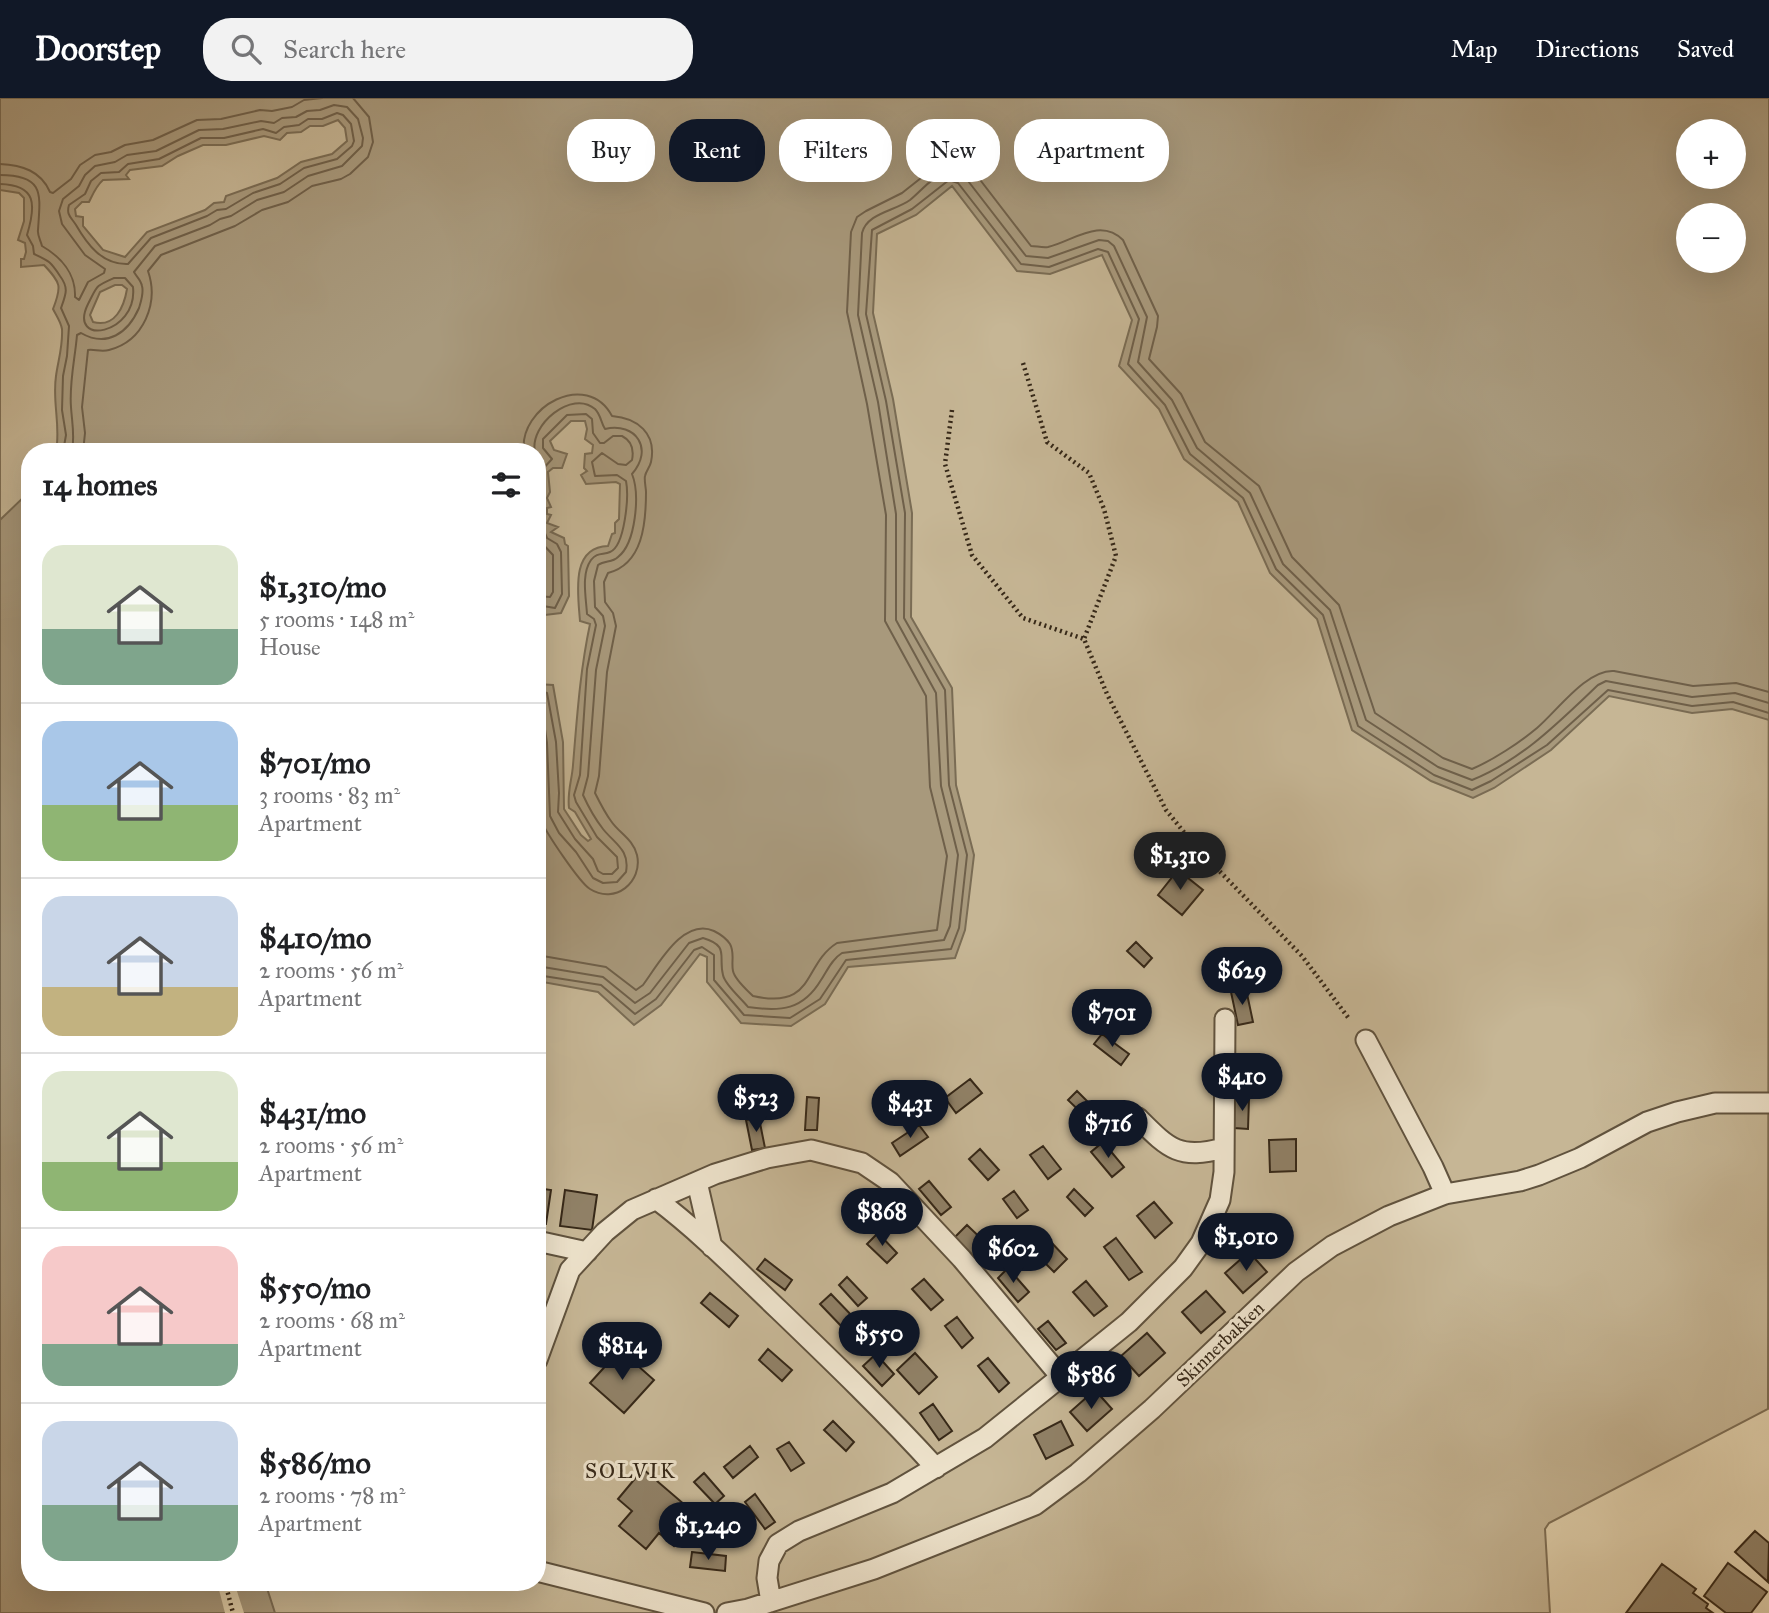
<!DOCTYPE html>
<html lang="en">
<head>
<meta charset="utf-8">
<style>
  :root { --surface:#fff; --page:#f2f2f2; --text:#202124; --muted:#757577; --line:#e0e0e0; --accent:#111827 }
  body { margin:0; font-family:"IM FELL Great Primer",serif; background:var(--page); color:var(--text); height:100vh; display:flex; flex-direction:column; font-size:26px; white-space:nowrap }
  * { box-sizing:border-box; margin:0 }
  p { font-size:23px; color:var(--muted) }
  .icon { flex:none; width:38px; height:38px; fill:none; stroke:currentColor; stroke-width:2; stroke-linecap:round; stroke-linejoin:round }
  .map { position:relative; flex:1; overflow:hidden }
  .details { position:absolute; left:21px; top:345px; width:525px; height:1148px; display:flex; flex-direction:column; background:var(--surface); border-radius:28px; box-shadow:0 7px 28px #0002 }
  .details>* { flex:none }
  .top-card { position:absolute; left:567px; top:21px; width:665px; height:63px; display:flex; gap:14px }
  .buttons { position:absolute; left:1676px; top:21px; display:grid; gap:14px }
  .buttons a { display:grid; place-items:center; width:70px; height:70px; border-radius:50%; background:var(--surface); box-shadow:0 7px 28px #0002; font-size:35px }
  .price { position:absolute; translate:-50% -60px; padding:0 16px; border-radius:24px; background:var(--accent); color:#fff; font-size:23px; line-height:46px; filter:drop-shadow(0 2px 4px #0008) }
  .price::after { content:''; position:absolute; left:50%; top:42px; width:21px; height:16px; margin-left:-10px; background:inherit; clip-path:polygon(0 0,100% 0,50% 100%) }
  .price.selected { background:#222; color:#fff }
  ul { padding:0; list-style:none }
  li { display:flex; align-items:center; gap:21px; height:175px; padding:0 21px }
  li+li { border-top:2px solid var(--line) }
  li span { display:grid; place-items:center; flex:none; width:196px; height:140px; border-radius:21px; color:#555 }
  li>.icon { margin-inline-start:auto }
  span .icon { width:84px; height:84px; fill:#fffc; stroke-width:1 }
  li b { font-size:30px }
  h2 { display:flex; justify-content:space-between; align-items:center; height:84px; padding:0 21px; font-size:30px }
  .pill { padding:0 24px; border-radius:28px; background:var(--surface); box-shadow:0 7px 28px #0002; font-size:24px; line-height:63px }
  .pill.selected { background:var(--accent); color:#fff }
  header { display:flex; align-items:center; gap:42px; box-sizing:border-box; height:98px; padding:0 35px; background:var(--accent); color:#fff }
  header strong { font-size:33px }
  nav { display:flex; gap:38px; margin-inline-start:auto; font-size:24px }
  .search { width:490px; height:63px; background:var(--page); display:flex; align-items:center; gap:18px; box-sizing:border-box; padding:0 24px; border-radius:28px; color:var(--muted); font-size:26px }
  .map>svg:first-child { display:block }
  .green { fill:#c6b695; stroke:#7e6f56; stroke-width:2; fill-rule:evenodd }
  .water { fill:#a8997c; stroke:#7a6c54; stroke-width:2; fill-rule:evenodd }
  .pier { fill:#e3d3af }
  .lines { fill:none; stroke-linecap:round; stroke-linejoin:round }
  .shore { stroke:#6f604a; stroke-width:2 }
  .building { fill:#908167; stroke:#362818; stroke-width:2 }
  .lane-casing { stroke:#61533e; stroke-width:23 }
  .path { stroke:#362818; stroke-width:4.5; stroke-dasharray:2 3.5; stroke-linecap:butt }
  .lane { stroke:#ede2cb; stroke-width:19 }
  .labels { text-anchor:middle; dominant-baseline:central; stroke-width:6; stroke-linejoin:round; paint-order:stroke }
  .street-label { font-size:19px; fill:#362818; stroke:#ede2cb }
  .neighbourhood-label { font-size:21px; letter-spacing:2px; fill:#362818; stroke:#ede2cb }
</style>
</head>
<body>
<header>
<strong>Doorstep</strong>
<div class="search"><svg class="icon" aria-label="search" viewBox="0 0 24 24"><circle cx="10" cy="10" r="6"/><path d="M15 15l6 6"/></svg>Search here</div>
<nav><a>Map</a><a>Directions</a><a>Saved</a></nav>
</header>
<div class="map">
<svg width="1769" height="1515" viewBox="0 0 1769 1515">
  <rect width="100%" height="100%" fill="#e3d3af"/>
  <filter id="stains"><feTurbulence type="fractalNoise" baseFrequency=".00286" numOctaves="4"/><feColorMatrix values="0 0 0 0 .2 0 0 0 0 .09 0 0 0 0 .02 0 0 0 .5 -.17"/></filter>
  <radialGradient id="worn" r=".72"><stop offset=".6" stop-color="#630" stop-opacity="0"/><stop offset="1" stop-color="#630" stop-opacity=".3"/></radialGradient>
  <!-- green -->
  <path class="green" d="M 0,0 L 1202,0 L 1769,354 L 1768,1311 L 1549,1425 L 1545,1431 L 1550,1515 L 0,1515 ZM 30,354 L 537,354 L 537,1484 L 30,1484 Z"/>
  <!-- water -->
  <path class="water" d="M 0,0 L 1769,0 L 1769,622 L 1732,611 L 1692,615 L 1609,598 L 1551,652 L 1494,690 L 1473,700 L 1431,683 L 1352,632 L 1317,521 L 1270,475 L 1238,404 L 1184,361 L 1159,311 L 1119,268 L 1132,222 L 1102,157 L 1050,176 L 1017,173 L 952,88 L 916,117 L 877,136 L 873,215 L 893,301 L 912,415 L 911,519 L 952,590 L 956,687 L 974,757 L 965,832 L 955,860 L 848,869 L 825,906 L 791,928 L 741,925 L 707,884 L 707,859 L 700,856 L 661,907 L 634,927 L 598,894 L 537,883 L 537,586 L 553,587 L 563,644 L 564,711 L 581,737 L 588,743 L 591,741 L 575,714 L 569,710 C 567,694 572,682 573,667 C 577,619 580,573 590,526 L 580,523 C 578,496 570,449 608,448 L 612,436 L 615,435 L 615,425 L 619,421 L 620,386 L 616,384 L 586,386 L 581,377 L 587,373 L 584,370 L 585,356 L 592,355 L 593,347 L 585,341 L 587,331 L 585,323 L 571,323 L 550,343 L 554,352 L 567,356 L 562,370 L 553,370 L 548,374 L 550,394 L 547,400 L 551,409 L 547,410 L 547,416 L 551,417 L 547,425 L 558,429 L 551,434 L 564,440 L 565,446 L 568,448 L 569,498 L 561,515 L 545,517 L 541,513 L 537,516 L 537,354 L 56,353 C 61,328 52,304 56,278 C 58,263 63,248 62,231 C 61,224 56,217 53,211 C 62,188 61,185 44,167 L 21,169 L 21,161 L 24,161 L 26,154 L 25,145 L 18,142 L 24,123 L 24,100 L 19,95 L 0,92 ZM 338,22 L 345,30 L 347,43 L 332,56 L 301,64 L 277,80 L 226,98 L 224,104 L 214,105 L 205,112 L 147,134 L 125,159 L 103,152 L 83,128 L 83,119 L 76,118 L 75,111 L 82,104 L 89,104 C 93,96 96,88 103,82 L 129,81 L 126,77 L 130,72 L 162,68 L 178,58 L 203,47 L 226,47 L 264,38 L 280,42 L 287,35 L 301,34 L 310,28 L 323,28 ZM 1689,33 L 1734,33 L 1734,79 L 1689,79 ZM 1689,117 L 1734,117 L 1734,163 L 1689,163 ZM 115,187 L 122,187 L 127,191 C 124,209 115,230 93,224 L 90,217 L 100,194 Z
    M 30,393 L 30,1484 L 265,1484 L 275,1515 L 0,1515 L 0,422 Z"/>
  <!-- pier -->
  <path class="pier" d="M 217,1484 L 234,1484 L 244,1515 L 225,1515 Z"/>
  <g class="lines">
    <!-- shore -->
    <path class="shore" d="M 337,15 L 343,17 L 351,26 L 354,43 L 352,48 L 337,61 L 304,70 L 280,86 L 253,95 L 226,111 L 217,112 L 207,118 L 151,140 L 128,166 C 102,167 87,146 76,127 C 71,119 66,117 69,107 L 85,96 L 91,83 L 101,75 L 119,74 L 128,66 L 159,61 L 201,40 L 224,40 L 263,31 L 276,35 L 284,29 L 299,27 L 308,21 L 322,21 Z
      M 0,66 C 22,67 41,73 50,94 L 53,95 L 71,81 L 80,67 L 95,57 L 111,54 L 125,47 L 153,42 L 197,22 L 221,21 L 260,12 L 272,13 L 292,9 L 304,2 L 322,0
      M 0,77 C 46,77 40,98 38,132 C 37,137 41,143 42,148 C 61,159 76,176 75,199 L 79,202 L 88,184 L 104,175 L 105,171 L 85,157 L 62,126 L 59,113 L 63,101 L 79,88 L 85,77 L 95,68 L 115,64 L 127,57 L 156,53 L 199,32 L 223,31 L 261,23 L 274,25 L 282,20 L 296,19 L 307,13 L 320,12 L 334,7 L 347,9 L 358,21 L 363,40 L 362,48 L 342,68 L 308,78 L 284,94 L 257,102 L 231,118 L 220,121 L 210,127 L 155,148 L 134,174 C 136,178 141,182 142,188 C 144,195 141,203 139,210 C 128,235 107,250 81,235 L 77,237 C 75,261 69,285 71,309 C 72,325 75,337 72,354
      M 0,86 C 37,87 36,107 27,137 L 33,148 L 34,156 C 49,163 50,163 60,178 C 69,190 66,196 61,210 L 69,228 L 67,258 L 63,278 L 62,312 L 66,337 L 63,354
      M 114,180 L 125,180 L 133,189 C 138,237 67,249 88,206 C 98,187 94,189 114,180 Z
      M 83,354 L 85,335 L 82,309 L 88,252 C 94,251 101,254 109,252 C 144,243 159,205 148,173 L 161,157 L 235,128 L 262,112 L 288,104 L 312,88 L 341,81 L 350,76 L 368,59 L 373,44 L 369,19 L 353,0
      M 524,354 C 518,309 587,271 612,318 C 637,320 657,335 651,364 C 650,369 646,373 645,378 C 644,382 646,390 646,394 C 646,425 643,466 608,475 L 604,484 L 605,504 L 613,515 L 616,528 L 607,574 L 599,678 L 595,695 C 600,705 605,715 611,723 C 619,735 633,741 637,757 C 643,784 615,807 590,791 C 580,785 546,735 541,722 C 536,711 538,668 537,653
      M 535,354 C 529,327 572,291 595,311 C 601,317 601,325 605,331 C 636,324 654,351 632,376 C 640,396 636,445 618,459 C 612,465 605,462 598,467 L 594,483 L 595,509 L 603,518 L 605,528 L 596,572 L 588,678 L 583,697 C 588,708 596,722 603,731 C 615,746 630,752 626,774 L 617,784 L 603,785 L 593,780 L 576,754 L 559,735 L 550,718 L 547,645 L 541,604 L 537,601
      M 537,440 L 553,457 L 553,494 L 550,499 L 537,498
      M 537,507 L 555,510 L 562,496 L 561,454 L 557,446 L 547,440 L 541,426 L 541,373 L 552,361 L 543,350 L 543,341 L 567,317 L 586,316 L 592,321 L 593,335 L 600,345 L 604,345 L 613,338 L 622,338 C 632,343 634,352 632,362 L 626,367 L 618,366 L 602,355 L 592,364 L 595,378 L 617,377 L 626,383 C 629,398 625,448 610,454 C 603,457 597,454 591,462 C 581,476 586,499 587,516 L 594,521 L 596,527 L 587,571 L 580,677 L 574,697 L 576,704 L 597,739 L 617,759 L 618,770 L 612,776 L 603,776 L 598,773 L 593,761 L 575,741 L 558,714 L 559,695 L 556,644 L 547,595 L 537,592
      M 537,857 L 606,869 L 636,892 L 643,887 C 658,867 683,819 714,833 C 720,836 726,840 730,846 C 735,855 731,864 733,873 C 735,882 747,892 753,898 C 816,912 802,867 837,845 L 937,832 L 947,758 L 930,689 L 926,598 L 885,523 L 886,417 L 867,306 L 847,214 L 851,134 L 857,119 L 866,113 L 902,95 L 940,65 L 956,63 L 971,70 L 1031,148 C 1036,148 1043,150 1048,149 C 1073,143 1100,119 1123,142 L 1158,218 L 1157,229 L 1149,261 L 1181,296 L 1205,344 L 1259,388 L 1292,459 L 1339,507 L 1375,615 L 1443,660 L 1472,671 C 1493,662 1519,645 1537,630 C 1557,613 1587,571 1614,573 L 1693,588 L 1736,585 L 1769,594
      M 537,868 L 603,879 L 635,905 L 650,895 L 689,845 L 703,840 C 730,848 718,858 723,877 C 725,887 741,900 748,909 C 781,914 803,912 821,882 C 827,873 832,861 842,855 L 944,842 L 950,828 L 958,757 L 941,688 L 936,595 L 896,522 L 896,416 L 878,304 L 858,217 L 862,135 C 867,115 895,113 910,102 C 921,93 932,79 945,74 C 953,71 959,74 965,79 L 1026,158 L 1048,160 L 1099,142 L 1108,143 L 1114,148 L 1147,219 L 1138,264 L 1172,302 L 1197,350 L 1250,395 L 1283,466 L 1330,512 L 1366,622 L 1438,669 L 1472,682 C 1522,662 1560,623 1598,587 L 1606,583 L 1692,599 L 1735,595 L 1769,605
      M 537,877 L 601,887 L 635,916 L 656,901 L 694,852 L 702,849 L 714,857 L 714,882 L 744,917 L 790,920 L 820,901 L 846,862 L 951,851 L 959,830 L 967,757 L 949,687 L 945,592 L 904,520 L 905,415 L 886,303 L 866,216 L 872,132 L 912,111 L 949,82 L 958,85 L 1021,166 L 1049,169 L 1098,151 L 1108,154 L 1139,221 L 1128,266 L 1165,307 L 1190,356 L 1243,400 L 1276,471 L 1323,517 L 1358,628 L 1434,677 L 1472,692 L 1491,683 L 1547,647 L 1608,592 L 1692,608 L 1733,604 L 1769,615"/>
  </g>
  <!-- building -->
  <path class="building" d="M 1178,772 L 1203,792 L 1182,817 L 1158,797 Z
    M 1136,844 L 1152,860 L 1144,869 L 1127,853 Z
    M 1246,891 L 1253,924 L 1238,927 L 1231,894 Z
    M 1102,936 L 1129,956 L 1121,967 L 1094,946 Z
    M 970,981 L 982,995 L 956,1015 L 945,1000 Z
    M 1077,993 L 1099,1015 L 1091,1024 L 1068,1002 Z
    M 807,999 L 819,1000 L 817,1032 L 805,1032 Z
    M 1235,1000 L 1249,1000 L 1248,1031 L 1234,1030 Z
    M 759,1020 L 765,1050 L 752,1052 L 746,1022 Z
    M 919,1027 L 928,1039 L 900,1058 L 892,1045 Z
    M 1296,1041 L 1296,1073 L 1270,1074 L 1269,1042 Z
    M 1103,1044 L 1124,1069 L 1112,1079 L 1091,1054 Z
    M 1043,1048 L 1061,1071 L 1048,1081 L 1030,1057 Z
    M 980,1051 L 999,1072 L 988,1082 L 969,1061 Z
    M 929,1083 L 951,1109 L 941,1117 L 919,1091 Z
    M 537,1090 L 551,1092 L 546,1126 L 537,1125 Z
    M 1074,1091 L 1093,1110 L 1085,1118 L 1067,1099 Z
    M 565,1092 L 597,1097 L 592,1132 L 560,1128 Z
    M 1014,1093 L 1028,1112 L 1017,1120 L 1003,1101 Z
    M 1154,1104 L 1172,1125 L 1155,1140 L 1137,1118 Z
    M 967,1127 L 991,1150 L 974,1168 L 949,1145 Z
    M 878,1135 L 897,1155 L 887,1165 L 867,1146 Z
    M 1116,1140 L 1142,1174 L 1129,1182 L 1104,1149 Z
    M 1049,1142 L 1067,1161 L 1054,1174 L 1035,1155 Z
    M 1249,1154 L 1267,1174 L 1243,1195 L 1225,1175 Z
    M 765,1161 L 792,1182 L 785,1192 L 757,1171 Z
    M 1008,1170 L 1029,1194 L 1018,1204 L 998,1180 Z
    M 847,1179 L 867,1200 L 858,1208 L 839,1187 Z
    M 924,1181 L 943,1202 L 931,1212 L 912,1191 Z
    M 1086,1183 L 1107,1208 L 1094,1218 L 1073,1194 Z
    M 1206,1193 L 1225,1214 L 1201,1235 L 1182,1214 Z
    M 710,1195 L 738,1218 L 729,1229 L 701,1205 Z
    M 831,1196 L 856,1222 L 845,1232 L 820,1206 Z
    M 883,1217 L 902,1239 L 889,1250 L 870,1227 Z
    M 957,1219 L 973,1240 L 962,1250 L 945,1228 Z
    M 1048,1223 L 1066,1245 L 1056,1252 L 1038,1231 Z
    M 1147,1235 L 1165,1255 L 1139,1278 L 1121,1258 Z
    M 768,1251 L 792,1272 L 782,1283 L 759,1262 Z
    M 620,1252 L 654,1282 L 624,1315 L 590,1285 Z
    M 915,1255 L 937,1279 L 919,1296 L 897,1272 Z
    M 876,1256 L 894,1276 L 882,1288 L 863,1268 Z
    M 988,1260 L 1009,1285 L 999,1294 L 978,1268 Z
    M 1095,1292 L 1112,1311 L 1087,1333 L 1070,1314 Z
    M 933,1306 L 952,1333 L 939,1342 L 920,1315 Z
    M 833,1323 L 854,1344 L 846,1353 L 824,1332 Z
    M 1061,1323 L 1073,1347 L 1046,1361 L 1034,1337 Z
    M 789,1344 L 804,1365 L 791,1373 L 777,1351 Z
    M 750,1348 L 758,1359 L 733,1380 L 724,1369 Z
    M 643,1371 L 699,1419 L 674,1448 L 659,1435 L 646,1451 L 619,1428 L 632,1413 L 618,1401 Z
    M 704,1375 L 724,1398 L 715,1406 L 694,1384 Z
    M 755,1396 L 775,1424 L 765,1431 L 745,1404 Z
    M 1755,1433 L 1769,1445 L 1768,1484 L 1735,1454 Z
    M 692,1454 L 726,1458 L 725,1473 L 690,1469 Z
    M 1728,1465 L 1767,1494 L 1751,1515 L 1726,1515 L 1704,1498 Z
    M 1662,1466 L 1696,1491 L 1693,1495 L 1708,1506 L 1706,1510 L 1713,1515 L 1626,1515 Z"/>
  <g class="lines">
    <!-- lane casing -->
    <g class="lane-casing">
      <path id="lane" d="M 1366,942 L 1433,1069 L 1445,1096
        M 1138,1020 C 1169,1051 1179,1062 1224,1050
        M 697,1084 L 712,1149
        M 656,1101 C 700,1134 739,1174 779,1212 C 832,1263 886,1315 936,1370
        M 537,1143 L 587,1154
        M 537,1262 L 570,1172 L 605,1134 L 632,1112 L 715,1076 L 767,1060 L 811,1052 L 862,1065 L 890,1084 L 962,1161 L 1061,1279
        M 537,1473 L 704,1515
        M 771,1504 L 767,1480 L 769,1463 L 778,1446 L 799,1433 L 892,1395 L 985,1340 L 1129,1224 L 1183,1170 L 1201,1145 L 1220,1102 L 1224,1074 L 1225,921
        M 727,1515 L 748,1511 L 874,1471 L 1035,1407 L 1078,1375 L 1152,1311 L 1296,1174 L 1332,1148 L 1389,1118 L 1445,1096 L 1520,1083 L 1539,1077 L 1580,1060 L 1647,1024 L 1677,1014 L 1715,1005 L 1769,1005"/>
    </g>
    <!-- path -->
    <path class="path" d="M 1023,265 L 1047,344 L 1089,375 L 1104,411 L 1116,458 L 1084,541
      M 952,312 L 945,366 L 972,457 L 1023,520 L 1084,541 L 1107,596 L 1166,712 L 1196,749 L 1302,858 L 1350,922
      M 225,1484 L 233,1515"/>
    <!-- lane -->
    <use href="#lane" class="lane"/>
  </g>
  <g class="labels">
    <!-- street labels -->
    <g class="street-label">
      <text transform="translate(1220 1246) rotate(-44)">Skinnerbakken</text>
    </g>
    <!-- neighbourhood labels -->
    <g class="neighbourhood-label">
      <text x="631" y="1373">SOLVIK</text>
    </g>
  </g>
  <rect width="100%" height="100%" filter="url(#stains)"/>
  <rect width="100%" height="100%" fill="url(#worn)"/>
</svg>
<div class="buttons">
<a>+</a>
<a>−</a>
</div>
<b class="price selected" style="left:1180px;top:794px">$1,310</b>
<b class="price" style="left:1242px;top:909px">$629</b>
<b class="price" style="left:1112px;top:951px">$701</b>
<b class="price" style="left:1242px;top:1015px">$410</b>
<b class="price" style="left:756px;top:1036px">$523</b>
<b class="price" style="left:910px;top:1042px">$431</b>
<b class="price" style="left:1108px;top:1062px">$716</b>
<b class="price" style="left:882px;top:1150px">$868</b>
<b class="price" style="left:1246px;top:1175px">$1,010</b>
<b class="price" style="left:1013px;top:1187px">$602</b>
<b class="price" style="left:879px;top:1272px">$550</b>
<b class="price" style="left:622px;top:1284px">$814</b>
<b class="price" style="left:1091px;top:1313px">$586</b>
<b class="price" style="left:708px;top:1464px">$1,240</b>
<div class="top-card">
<a class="pill">Buy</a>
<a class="pill selected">Rent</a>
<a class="pill">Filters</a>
<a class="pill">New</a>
<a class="pill">Apartment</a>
</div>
<section class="details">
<h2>14 homes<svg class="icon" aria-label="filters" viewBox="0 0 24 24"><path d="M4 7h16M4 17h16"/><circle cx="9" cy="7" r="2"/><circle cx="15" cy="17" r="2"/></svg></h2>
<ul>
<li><span style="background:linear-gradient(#dfe7d0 60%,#7fa58c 0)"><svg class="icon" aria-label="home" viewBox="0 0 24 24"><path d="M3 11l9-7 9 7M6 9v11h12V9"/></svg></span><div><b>$1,310/mo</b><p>5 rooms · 148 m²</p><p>House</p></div></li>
<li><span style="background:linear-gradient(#a9c7e8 60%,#8fb573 0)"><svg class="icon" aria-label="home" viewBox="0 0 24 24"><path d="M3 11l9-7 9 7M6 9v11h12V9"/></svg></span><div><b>$701/mo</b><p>3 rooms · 83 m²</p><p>Apartment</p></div></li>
<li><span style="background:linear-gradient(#c9d6e8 65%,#c2b280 0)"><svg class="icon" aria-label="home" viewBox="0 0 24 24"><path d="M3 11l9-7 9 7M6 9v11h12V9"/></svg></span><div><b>$410/mo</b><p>2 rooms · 56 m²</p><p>Apartment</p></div></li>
<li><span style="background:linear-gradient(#dfe7d0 65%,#8fb573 0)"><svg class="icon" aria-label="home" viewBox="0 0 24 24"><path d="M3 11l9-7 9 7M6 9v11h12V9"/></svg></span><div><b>$431/mo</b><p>2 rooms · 56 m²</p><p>Apartment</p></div></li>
<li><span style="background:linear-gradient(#f6c9c9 70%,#7fa58c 0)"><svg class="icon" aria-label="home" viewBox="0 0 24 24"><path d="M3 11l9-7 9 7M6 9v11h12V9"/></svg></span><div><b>$550/mo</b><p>2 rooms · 68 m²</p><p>Apartment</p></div></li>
<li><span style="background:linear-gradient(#c9d6e8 60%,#7fa58c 0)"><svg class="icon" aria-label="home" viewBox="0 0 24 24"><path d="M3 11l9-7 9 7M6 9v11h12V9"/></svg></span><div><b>$586/mo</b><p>2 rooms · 78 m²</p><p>Apartment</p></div></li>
</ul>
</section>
</div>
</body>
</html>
